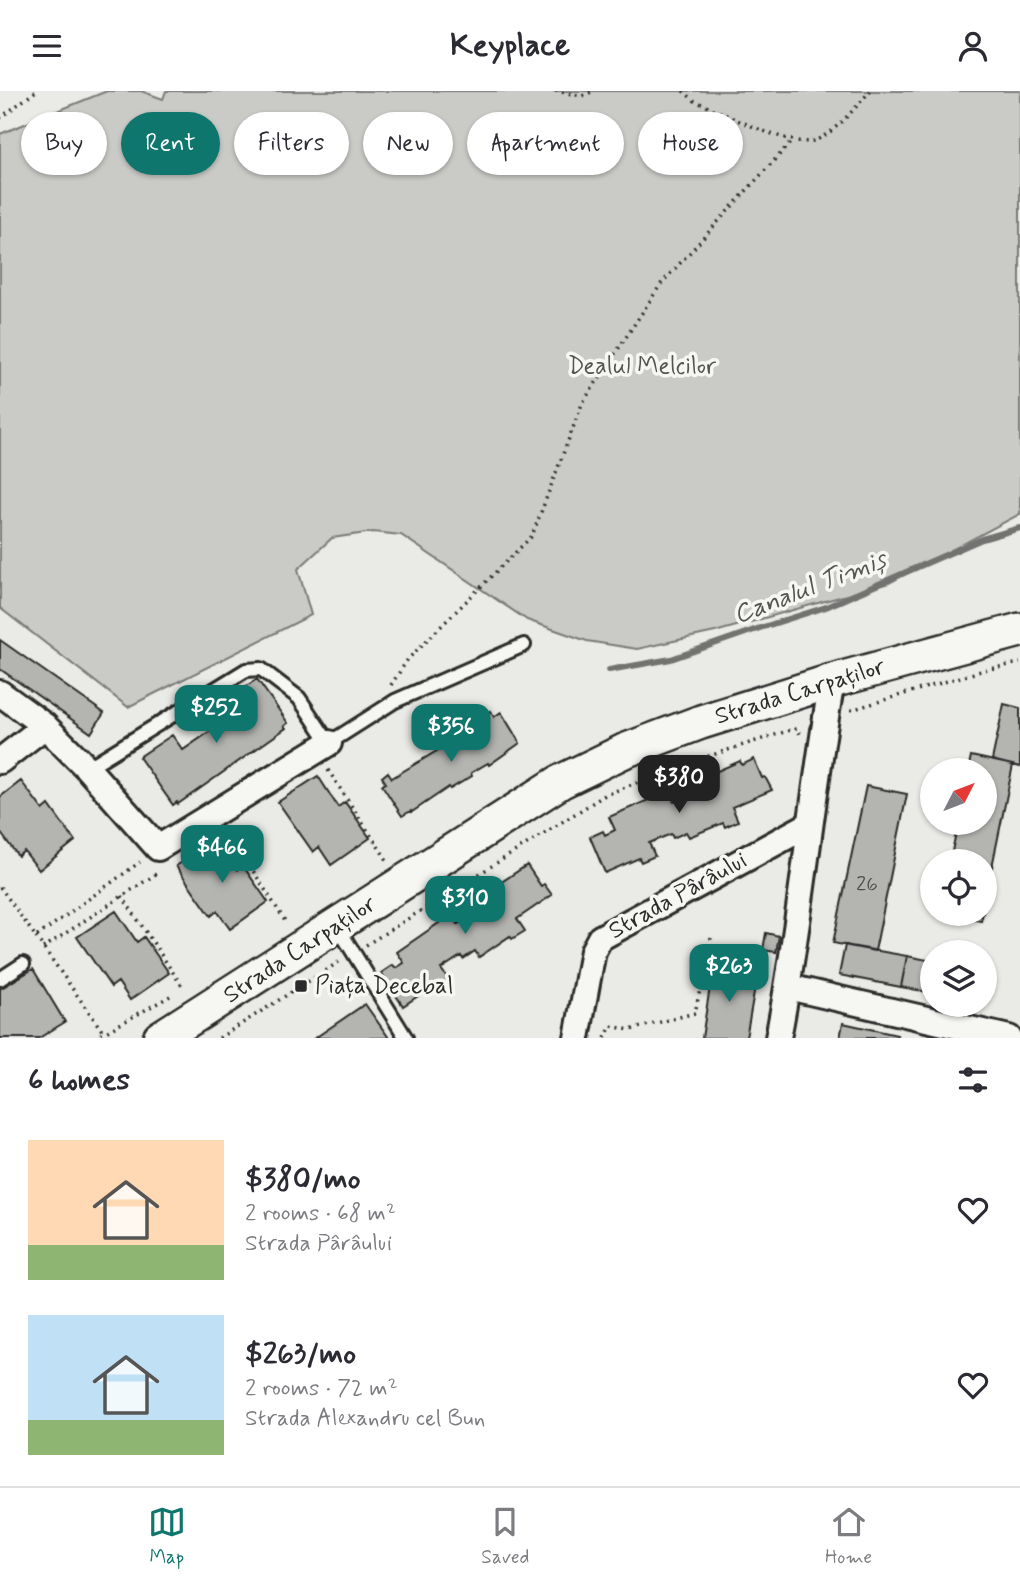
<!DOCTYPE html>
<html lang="en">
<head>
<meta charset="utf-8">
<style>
  :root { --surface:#fff; --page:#f2f2f3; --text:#2b2b33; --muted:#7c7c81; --line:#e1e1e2; --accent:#0f766e }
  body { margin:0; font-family:Mynerve,sans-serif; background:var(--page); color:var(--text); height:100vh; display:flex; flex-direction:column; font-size:26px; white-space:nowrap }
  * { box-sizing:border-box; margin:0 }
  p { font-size:23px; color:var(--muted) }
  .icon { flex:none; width:38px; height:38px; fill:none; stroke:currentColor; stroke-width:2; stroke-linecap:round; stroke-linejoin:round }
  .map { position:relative; height:947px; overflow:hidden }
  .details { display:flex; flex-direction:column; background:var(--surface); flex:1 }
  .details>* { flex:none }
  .hud { position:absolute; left:21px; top:21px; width:978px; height:63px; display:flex; gap:14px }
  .needle { width:46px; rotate:48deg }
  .controls { position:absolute; left:920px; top:667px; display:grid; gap:14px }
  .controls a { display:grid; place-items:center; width:77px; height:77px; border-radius:50%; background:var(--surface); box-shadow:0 2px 5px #0004; font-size:35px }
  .price { position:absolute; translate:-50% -60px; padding:0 16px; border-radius:14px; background:var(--accent); color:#fff; font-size:23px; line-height:46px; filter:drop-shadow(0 2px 4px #0008) }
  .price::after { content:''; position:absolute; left:50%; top:42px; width:21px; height:16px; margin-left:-10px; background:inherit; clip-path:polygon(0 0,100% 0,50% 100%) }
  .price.on { background:#222; color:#fff }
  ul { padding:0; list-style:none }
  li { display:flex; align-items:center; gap:21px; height:175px; padding:0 28px }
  li span { display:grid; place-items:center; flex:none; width:196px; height:140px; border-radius:0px; color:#555 }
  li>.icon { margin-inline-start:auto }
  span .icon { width:84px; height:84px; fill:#fffc; stroke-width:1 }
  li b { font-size:30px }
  h2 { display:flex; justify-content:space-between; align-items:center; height:84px; padding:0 28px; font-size:30px }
  .pill { padding:0 24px; border-radius:32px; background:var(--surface); box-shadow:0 2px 5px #0004; font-size:24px; line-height:63px }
  .pill.on { background:var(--accent); color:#fff }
  header { display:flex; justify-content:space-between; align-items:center; height:91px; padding:0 28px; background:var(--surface); font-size:32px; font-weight:800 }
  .tab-bar { display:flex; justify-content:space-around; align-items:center; height:98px; border-top:2px solid var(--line); background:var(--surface); font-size:19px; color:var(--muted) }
  .tab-bar a { display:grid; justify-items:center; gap:4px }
  .tab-bar .on { color:var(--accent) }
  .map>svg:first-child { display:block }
  .green { fill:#cacac7; stroke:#7a7a79; stroke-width:2 }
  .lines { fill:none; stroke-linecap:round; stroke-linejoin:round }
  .stream { stroke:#727270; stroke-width:6 }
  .building { fill:#b4b4b1; stroke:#2b2b2b; stroke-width:2 }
  .lane-casing { stroke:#2b2b2b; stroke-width:18 }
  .street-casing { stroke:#2b2b2b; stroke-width:30 }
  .secondary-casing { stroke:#2b2b2b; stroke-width:38 }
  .path { stroke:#2b2b2b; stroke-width:3.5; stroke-dasharray:2 5; stroke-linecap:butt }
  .lane { stroke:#f6f6f2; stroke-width:12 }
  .street { stroke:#f6f6f2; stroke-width:24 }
  .secondary { stroke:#f6f6f2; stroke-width:33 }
  .poi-dot { fill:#2b2b2b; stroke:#f6f6f2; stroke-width:2.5 }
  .labels { text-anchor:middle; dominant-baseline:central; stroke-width:7; stroke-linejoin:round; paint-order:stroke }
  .number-label { font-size:21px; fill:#4d4d4c }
  .park-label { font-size:24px; fill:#535352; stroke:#f6f6f2 }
  .street-label { font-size:24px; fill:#2b2b2b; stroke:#f6f6f2 }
  .poi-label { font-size:24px; fill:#2b2b2b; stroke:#f6f6f2; text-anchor:start }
  .water-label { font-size:26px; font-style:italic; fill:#545453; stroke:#f6f6f2 }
</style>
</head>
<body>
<header><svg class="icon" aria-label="menu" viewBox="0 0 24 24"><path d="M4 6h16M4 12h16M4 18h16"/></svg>Keyplace<svg class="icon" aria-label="person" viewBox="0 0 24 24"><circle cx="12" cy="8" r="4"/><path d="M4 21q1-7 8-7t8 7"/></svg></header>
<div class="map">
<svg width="1020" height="947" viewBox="0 0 1020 947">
  <rect width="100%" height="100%" fill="#eaeae6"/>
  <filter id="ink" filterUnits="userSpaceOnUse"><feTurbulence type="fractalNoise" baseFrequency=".0143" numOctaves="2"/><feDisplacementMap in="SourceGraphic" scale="14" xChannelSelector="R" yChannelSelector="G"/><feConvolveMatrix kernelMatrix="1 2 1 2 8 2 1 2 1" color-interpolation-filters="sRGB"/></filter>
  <g filter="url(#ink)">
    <!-- green -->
    <path class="green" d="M 107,0 L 141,0 L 163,8 L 166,0 L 1020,0 L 1020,423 L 889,492 L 715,541 L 637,558 L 587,550 L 527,529 L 401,444 L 373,441 L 332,447 L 298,478 L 311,524 L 128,616 L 0,517 L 0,43 Z"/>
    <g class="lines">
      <!-- stream -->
      <path class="stream" d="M 609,579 L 671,568 L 760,537 L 826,516 L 982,448 L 1020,437"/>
    </g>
    <!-- building -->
    <path class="building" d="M 0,549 L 104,622 L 91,642 L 0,578 Z
      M 257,588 L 288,632 L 284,635 L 286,637 L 178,713 L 177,711 L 173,714 L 139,666 L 172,644 L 183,659 L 235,623 L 226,609 Z
      M 1004,613 L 1020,617 L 1020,676 L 992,669 Z
      M 491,620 L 494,626 L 501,621 L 520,652 L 489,674 L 488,672 L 471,682 L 472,685 L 450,698 L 449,696 L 412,721 L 411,720 L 402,725 L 382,694 L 386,692 L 382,686 L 388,681 L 392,687 L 488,629 L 484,624 Z
      M 971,665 L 1013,674 L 985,810 L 985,770 L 950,770 L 958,732 L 985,732 L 985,679 L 968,679 Z
      M 754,668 L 762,687 L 765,686 L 772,699 L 732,716 L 738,730 L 725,736 L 723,732 L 689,746 L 686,741 L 673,747 L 671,743 L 649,752 L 655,765 L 641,771 L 639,767 L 605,782 L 590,746 L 603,740 L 605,744 L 615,739 L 609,726 L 669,700 L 674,711 L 697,700 L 692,691 L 740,670 L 742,674 Z
      M 318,685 L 338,716 L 345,711 L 370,747 L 331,774 L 319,756 L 313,761 L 278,711 Z
      M 21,690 L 43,719 L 49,714 L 75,750 L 39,779 L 24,760 L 18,765 L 0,741 L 0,706 Z
      M 866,695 L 907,703 L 875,860 L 833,852 Z
      M 216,749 L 237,779 L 243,775 L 268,811 L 230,838 L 217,820 L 211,825 L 176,775 Z
      M 527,774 L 541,795 L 544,793 L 552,804 L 517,828 L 525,840 L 512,848 L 510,845 L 479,866 L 475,860 L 463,868 L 461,865 L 441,878 L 450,890 L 436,899 L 433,895 L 403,915 L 381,882 L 393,874 L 396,877 L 404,872 L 397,861 L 452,823 L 458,833 L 478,819 L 473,810 Z
      M 116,820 L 137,851 L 144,846 L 169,882 L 130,909 L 118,891 L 111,896 L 77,846 Z
      M 943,822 L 983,822 L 981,830 Z
      M 766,842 L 779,845 L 776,861 L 763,859 Z
      M 845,854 L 907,865 L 901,896 L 839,884 Z
      M 907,865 L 933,870 L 933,902 L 901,896 Z
      M 713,876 L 757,884 L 746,947 L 702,947 Z
      M 33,878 L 65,931 L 39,947 L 0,947 L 0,898 Z
      M 365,913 L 389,947 L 315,947 Z
      M 843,932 L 897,944 L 896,947 L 840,947 Z"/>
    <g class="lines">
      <!-- lane casing -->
      <g class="lane-casing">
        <path id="lane" d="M 87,677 L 246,579 L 261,578 L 299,607 L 329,652 L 395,610 L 524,554
          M 337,835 L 406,947
          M 0,888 L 23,873"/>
      </g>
      <!-- street casing -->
      <g class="street-casing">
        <path id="street" d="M 0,602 L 45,635 L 87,677 L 158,757 L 329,652
          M 0,670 L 45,635
          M 788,896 L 1009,947
          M 577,947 L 593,860 L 600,847 L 810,733
          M 778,947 C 801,829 811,709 832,590"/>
      </g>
      <!-- secondary casing -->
      <g class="secondary-casing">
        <path id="secondary" d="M 160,947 L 560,691 L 624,660 L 701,631 L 832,590 L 1020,539"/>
      </g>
      <!-- path -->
      <path class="path" d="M 555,0 L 582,5 L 594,0
        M 683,0 L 695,10 C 719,20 791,57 813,50 C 832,45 857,15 870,0
        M 0,27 L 36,0
        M 391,594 L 408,568 L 532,445 L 582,313 L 661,193 L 792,50
        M 851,619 L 984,579 L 1020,572
        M 328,679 L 387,769
        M 227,739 L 287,833
        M 0,796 L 36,846 L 140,771
        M 122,805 L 184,898
        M 36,846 L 103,941
        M 366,854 L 605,704 L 690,671 L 797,637 L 800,643
        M 43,857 L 159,781
        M 95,947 L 172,904
        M 219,947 L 339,871
        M 605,947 L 611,935 L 630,939 L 695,922 L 711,847"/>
      <!-- lane -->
      <use href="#lane" class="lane"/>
      <!-- street -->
      <use href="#street" class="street"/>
      <!-- secondary -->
      <use href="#secondary" class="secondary"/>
    </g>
  </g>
  <!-- markers -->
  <rect class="poi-dot" x="294" y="888" width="14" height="14" rx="3.5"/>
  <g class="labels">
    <!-- number labels -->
    <g class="number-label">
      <text x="867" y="793">26</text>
    </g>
    <!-- park labels -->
    <g class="park-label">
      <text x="642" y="275">Dealul Melcilor</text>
    </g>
    <!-- street labels -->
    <g class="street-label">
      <text transform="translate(800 601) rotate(-17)">Strada Carpaților</text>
      <text transform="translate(678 805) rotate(-29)">Strada Pârâului</text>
      <text transform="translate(300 859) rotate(-33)">Strada Carpaților</text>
    </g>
    <!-- poi labels -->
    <g class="poi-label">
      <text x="315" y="895">Piața Decebal</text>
    </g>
    <!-- water labels -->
    <g class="water-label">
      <text transform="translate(810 497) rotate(-21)">Canalul Timiș</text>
    </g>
  </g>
</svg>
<div class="controls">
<a><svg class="needle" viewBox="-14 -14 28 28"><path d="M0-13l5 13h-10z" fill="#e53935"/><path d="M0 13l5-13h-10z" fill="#7c7c81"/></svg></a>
<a><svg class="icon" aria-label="locate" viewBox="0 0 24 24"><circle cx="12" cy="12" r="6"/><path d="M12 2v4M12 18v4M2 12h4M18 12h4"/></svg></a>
<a><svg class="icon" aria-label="layers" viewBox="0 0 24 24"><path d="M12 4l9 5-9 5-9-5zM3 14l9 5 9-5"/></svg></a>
</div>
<b class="price" style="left:216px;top:654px">$252</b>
<b class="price" style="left:451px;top:673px">$356</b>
<b class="price on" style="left:679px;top:724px">$380</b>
<b class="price" style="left:222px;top:794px">$466</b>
<b class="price" style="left:465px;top:845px">$310</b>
<b class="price" style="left:729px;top:913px">$263</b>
<div class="hud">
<a class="pill">Buy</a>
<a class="pill on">Rent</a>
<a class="pill">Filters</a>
<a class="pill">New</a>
<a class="pill">Apartment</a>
<a class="pill">House</a>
</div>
</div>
<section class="details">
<h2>6 homes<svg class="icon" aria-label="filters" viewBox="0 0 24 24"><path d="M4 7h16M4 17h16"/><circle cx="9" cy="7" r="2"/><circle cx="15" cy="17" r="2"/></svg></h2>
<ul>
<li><span style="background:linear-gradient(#ffd9b3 75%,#8fb573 0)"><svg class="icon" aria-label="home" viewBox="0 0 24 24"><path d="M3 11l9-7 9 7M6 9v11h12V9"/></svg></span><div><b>$380/mo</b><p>2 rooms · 68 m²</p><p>Strada Pârâului</p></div><svg class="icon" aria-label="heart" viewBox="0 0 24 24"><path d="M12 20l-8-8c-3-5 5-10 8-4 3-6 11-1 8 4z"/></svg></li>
<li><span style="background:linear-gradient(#bfe0f5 75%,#8fb573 0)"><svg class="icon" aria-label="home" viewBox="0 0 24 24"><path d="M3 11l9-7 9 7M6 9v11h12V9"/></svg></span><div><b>$263/mo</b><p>2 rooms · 72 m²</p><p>Strada Alexandru cel Bun</p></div><svg class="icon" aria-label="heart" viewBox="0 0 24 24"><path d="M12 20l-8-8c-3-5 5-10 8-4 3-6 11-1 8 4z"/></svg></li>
</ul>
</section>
<nav class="tab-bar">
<a class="on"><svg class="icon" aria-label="map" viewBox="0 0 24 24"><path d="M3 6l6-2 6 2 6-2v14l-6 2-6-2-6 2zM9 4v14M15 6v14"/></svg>Map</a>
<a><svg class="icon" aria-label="saved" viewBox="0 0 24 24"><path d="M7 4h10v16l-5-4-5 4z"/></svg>Saved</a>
<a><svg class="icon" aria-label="home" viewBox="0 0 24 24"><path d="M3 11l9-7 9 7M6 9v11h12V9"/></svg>Home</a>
</nav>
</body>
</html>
